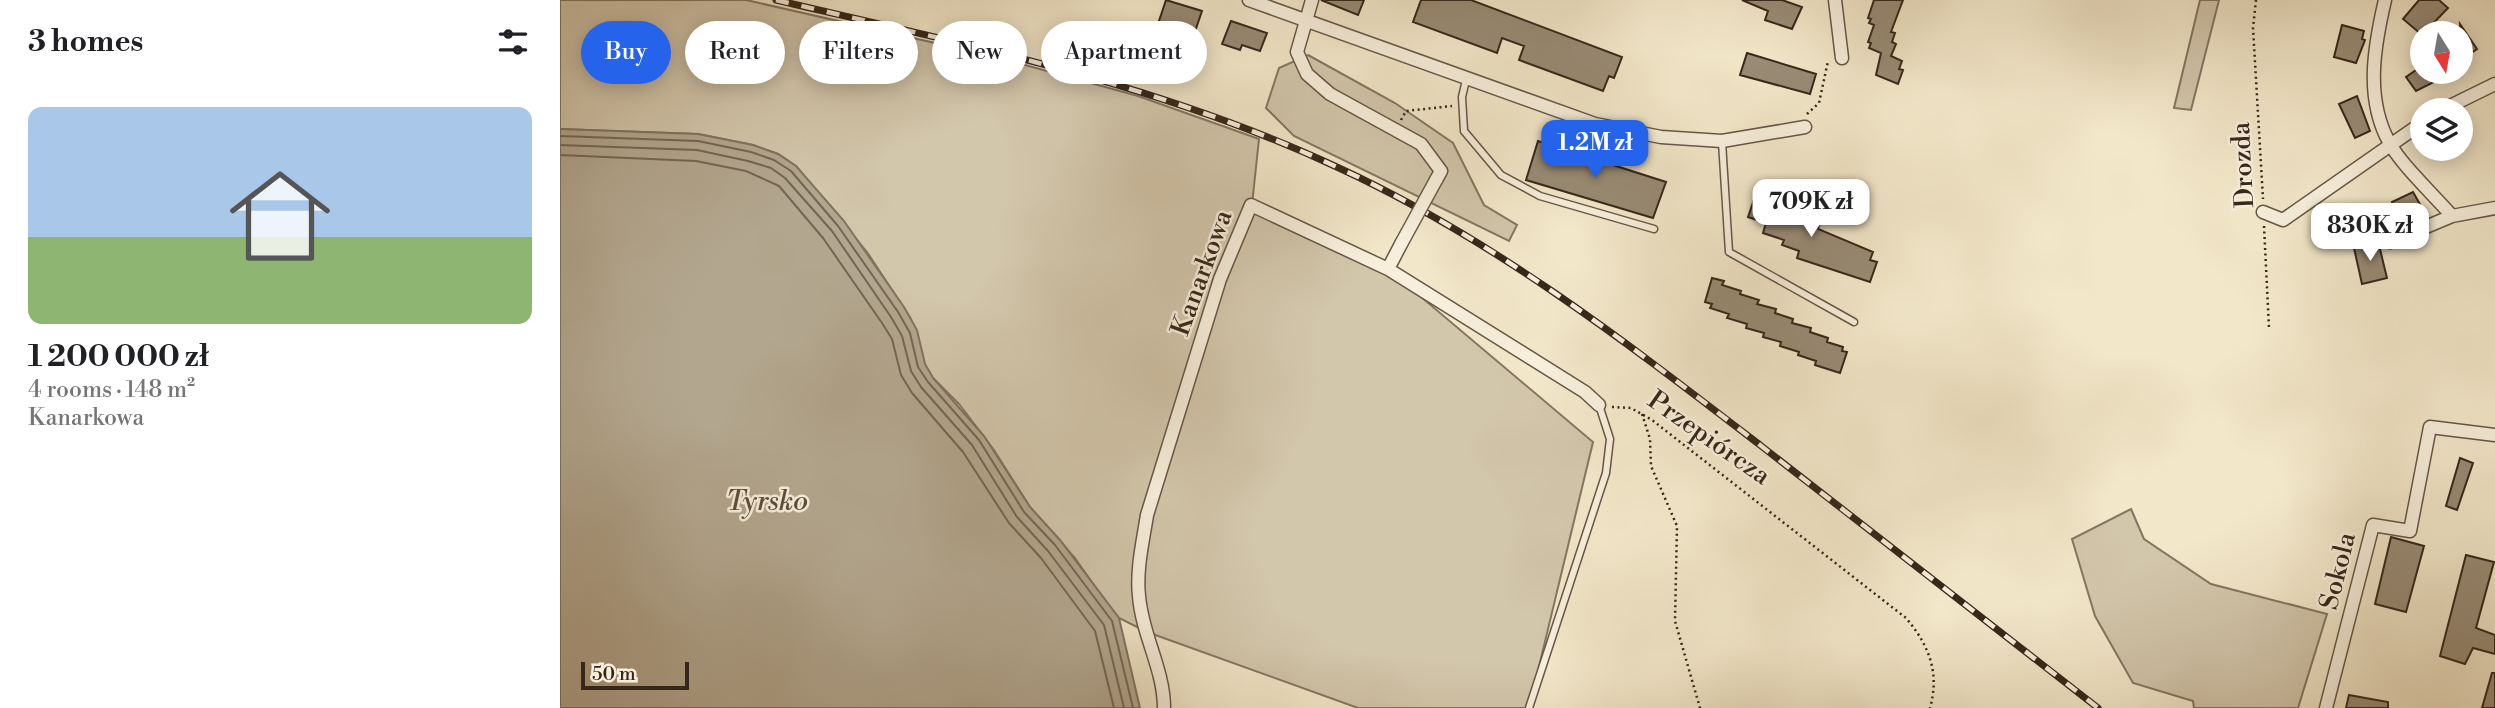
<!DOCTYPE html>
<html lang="en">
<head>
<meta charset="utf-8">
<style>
  :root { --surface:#fff; --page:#f6f6f6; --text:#202124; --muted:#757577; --line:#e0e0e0; --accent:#2563eb }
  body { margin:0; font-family:"Libre Bodoni",serif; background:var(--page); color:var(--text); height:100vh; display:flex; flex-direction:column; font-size:26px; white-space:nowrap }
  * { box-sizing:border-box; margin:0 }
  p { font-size:23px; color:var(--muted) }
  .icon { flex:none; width:38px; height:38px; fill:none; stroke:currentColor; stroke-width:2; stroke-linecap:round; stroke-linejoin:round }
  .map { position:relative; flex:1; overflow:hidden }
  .details { display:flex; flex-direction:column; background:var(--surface); width:560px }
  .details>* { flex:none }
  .hud { position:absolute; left:21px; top:21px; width:665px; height:63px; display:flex; gap:14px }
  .needle { width:46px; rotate:169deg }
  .fabs { position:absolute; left:1850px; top:21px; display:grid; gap:14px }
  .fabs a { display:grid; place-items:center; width:63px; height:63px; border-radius:50%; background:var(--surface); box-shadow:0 4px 18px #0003; font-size:35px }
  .scale { position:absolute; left:21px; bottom:18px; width:108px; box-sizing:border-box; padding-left:7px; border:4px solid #36271a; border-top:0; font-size:19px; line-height:24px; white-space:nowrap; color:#36271a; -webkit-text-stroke:5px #f7efdc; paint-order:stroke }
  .price { position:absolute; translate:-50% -60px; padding:0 16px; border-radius:14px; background:#fff; color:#222; font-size:23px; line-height:46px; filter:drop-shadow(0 2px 4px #0008) }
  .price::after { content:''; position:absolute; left:50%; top:42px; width:21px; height:16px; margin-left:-10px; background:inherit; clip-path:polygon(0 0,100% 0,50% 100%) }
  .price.active { background:var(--accent); color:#fff }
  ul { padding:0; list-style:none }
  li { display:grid; align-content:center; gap:14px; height:371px; padding:0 28px }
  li+li { border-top:2px solid var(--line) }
  li span { display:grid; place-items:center; height:217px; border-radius:14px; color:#555 }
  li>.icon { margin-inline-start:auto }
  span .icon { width:126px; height:126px; fill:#fffc; stroke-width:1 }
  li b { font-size:30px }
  h2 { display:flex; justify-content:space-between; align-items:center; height:84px; padding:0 28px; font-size:30px }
  .pill { padding:0 24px; border-radius:32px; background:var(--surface); box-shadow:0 4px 18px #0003; font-size:24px; line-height:63px }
  .pill.active { background:var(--accent); color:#fff }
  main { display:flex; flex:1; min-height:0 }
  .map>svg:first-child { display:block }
  .green { fill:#d2c6ab; stroke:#847662; stroke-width:2 }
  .water { fill:#b2a68e; stroke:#807360; stroke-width:2 }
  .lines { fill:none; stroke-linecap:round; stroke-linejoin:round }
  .shore { stroke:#746654; stroke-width:2 }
  .building { fill:#988b75; stroke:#36271a; stroke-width:2 }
  .service-casing { stroke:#655746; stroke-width:9 }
  .minor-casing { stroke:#655746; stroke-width:15 }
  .path { stroke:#36271a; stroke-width:2.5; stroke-dasharray:2 3.5; stroke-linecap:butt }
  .service { stroke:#f7efdc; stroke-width:6 }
  .minor { stroke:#f7efdc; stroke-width:12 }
  .rail-casing { stroke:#36271a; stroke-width:7 }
  .rail { stroke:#f7efdc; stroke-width:4.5; stroke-dasharray:13; stroke-linecap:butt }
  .minor-bridge-casing { stroke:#655746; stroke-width:15; stroke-linecap:butt }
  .minor-bridge { stroke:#f7efdc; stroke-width:12 }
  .labels { text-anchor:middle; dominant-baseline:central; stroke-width:5; stroke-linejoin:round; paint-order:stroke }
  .street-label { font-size:26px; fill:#36271a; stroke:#f7efdc }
  .water-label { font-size:28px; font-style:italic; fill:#5b4d3d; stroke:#f7efdc }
</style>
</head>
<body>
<main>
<section class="details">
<h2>3 homes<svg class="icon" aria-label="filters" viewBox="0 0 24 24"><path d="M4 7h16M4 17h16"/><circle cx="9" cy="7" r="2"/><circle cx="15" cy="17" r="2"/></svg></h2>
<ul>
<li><span style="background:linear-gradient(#a9c7e8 60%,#8fb573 0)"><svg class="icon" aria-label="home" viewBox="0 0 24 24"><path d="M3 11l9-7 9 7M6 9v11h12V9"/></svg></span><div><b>1 200 000 zł</b><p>4 rooms · 148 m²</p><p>Kanarkowa</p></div></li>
</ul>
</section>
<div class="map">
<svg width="1935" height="708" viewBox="0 0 1935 708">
  <rect width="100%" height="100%" fill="#f2e7c9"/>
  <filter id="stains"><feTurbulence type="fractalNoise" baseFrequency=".00286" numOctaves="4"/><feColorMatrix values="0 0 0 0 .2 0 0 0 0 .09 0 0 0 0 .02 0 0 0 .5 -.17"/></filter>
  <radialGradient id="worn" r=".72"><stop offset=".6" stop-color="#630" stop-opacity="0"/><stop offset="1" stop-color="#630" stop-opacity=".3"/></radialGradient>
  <!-- green -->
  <path class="green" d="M 0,0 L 186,0 L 432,56 L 578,96 L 699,139 L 692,205 L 828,269 L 1033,442 L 969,708 L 798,708 L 587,632 L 559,618 L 550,608 L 515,558 L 470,507 L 434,450 L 399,404 L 373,378 L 365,365 L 351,319 L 307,252 L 236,166 L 218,154 L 193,145 L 138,134 L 0,129 Z
    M 1640,0 L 1659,0 L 1631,110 L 1614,108 Z
    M 748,55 L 835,103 L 893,143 L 924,205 L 957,225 L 949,241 L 734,136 L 706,108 L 719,68 Z
    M 1571,509 L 1584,539 L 1651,584 L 1767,614 L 1738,708 L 1634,708 L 1633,701 L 1573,683 L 1535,616 L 1512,539 Z"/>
  <!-- water -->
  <path class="water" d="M 0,129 L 138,134 L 193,145 L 218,154 L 236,166 L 284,221 L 344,307 L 357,330 L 365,364 L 373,378 L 424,436 L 470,507 L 500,540 L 559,618 L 580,708 L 0,708 Z"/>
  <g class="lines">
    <!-- shore -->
    <path class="shore" d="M 0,136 L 138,141 L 191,152 L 214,160 L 231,171 L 278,226 L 338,312 L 350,333 L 358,367 L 368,382 L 419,440 L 464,512 L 495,545 L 552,621 L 573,708
      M 0,145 L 137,150 L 188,161 L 211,168 L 225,178 L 272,231 L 331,317 L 342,336 L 351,371 L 361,387 L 412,445 L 457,517 L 488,551 L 544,625 L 564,708
      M 0,155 L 136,161 L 186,171 L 219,186 L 263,238 L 322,323 L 332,339 L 341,375 L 352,393 L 403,452 L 449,523 L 481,558 L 535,631 L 554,708"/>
  </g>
  <!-- building -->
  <path class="building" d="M 606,0 L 642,11 L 630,46 L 614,41 L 612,46 L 593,39 Z
    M 761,0 L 804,0 L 798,15 Z
    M 861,0 L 911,0 L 1062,57 L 1054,78 L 1049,76 L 1043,91 L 959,60 L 964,46 L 942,38 L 937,53 L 853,22 Z
    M 1182,0 L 1222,0 L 1242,7 L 1232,29 L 1205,20 L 1208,11 Z
    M 1314,0 L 1343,0 L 1331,32 L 1335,33 L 1332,42 L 1336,44 L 1331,56 L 1342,61 L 1339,69 L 1343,70 L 1338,84 L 1316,75 L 1321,53 L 1309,48 L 1311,43 L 1308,42 L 1314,25 L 1309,23 L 1311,19 L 1308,18 Z
    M 1859,0 L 1879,0 L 1888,8 L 1862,35 L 1843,19 Z
    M 671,21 L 707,33 L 700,51 L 682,45 L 680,50 L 662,44 Z
    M 1900,24 L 1917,49 L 1900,61 Z
    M 1782,25 L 1804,31 L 1802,39 L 1805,40 L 1796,63 L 1774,57 Z
    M 1187,53 L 1256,74 L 1250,94 L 1180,75 Z
    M 1862,66 L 1862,72 L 1872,72 L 1878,80 L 1856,91 L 1846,77 Z
    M 1797,96 L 1810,131 L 1795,138 L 1779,104 Z
    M 978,141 L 1106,182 L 1093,218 L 966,180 Z
    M 1199,185 L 1211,189 L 1209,194 L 1215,196 L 1213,203 L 1225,207 L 1224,212 L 1259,224 L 1258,229 L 1313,252 L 1310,260 L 1317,262 L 1310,282 L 1237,258 L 1239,251 L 1222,245 L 1224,240 L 1203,233 L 1206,223 L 1188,217 Z
    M 1853,192 L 1861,206 L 1839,218 L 1832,202 Z
    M 1818,241 L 1827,278 L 1802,284 L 1794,248 Z
    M 1152,278 L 1164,281 L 1162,285 L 1181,291 L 1180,294 L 1199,300 L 1197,304 L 1216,309 L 1215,313 L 1233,319 L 1232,323 L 1251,328 L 1250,332 L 1268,338 L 1267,342 L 1283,347 L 1282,351 L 1287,352 L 1280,373 L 1255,365 L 1256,361 L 1238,355 L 1239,352 L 1220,346 L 1221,342 L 1203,337 L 1204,333 L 1186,328 L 1187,324 L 1167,318 L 1169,314 L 1150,308 L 1152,304 L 1145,302 Z
    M 1900,458 L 1913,463 L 1897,510 L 1886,506 Z
    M 1831,537 L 1864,546 L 1846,612 L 1815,604 Z
    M 1906,555 L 1934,562 L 1916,628 L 1935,635 L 1935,654 L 1913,648 L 1905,664 L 1880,656 Z
    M 1932,673 L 1935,673 L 1935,708 L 1922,708 Z
    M 1789,695 L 1828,702 L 1828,708 L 1786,708 Z"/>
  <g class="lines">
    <!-- service casing -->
    <g class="service-casing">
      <path id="service" d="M 906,80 L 902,97 L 904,131 L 941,175 L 980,196 L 1094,229
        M 1162,142 L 1169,252 L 1294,322
        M 969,708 L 1046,473 L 1050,439 L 1039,405"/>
    </g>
    <!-- minor casing -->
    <g class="minor-casing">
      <path id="minor" d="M 689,0 L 1035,124 L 1101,137 L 1162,141 L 1245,127
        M 752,0 L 737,52 L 747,74 L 770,94 L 861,144 L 881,171 L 876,180
        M 1275,0 L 1282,58
        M 1825,0 C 1814,47 1805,98 1829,142 C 1842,166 1873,194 1892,216
        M 1882,110 L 1935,84
        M 1703,212 L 1723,220 L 1862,123
        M 1830,242 L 1892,216 L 1935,208
        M 828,269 L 1025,392 L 1039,405
        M 604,708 C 604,669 582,635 579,596 C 576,570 583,541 587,515 L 660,279 L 691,205 L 828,269 L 841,244
        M 1766,708 L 1813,525 L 1850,531 L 1870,427 L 1935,435"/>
    </g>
    <!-- path -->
    <path class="path" d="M 1696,0 L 1693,28 L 1703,199
      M 1247,114 L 1259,103 L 1268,61
      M 841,120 L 846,111 L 892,106
      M 1704,226 L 1709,328
      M 1052,407 L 1071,408 L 1092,420 L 1346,618 C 1369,645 1380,673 1370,708
      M 1082,414 L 1090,439 L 1091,466 L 1117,526 L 1115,621 L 1140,708"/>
    <!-- service -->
    <use href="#service" class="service"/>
    <!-- minor -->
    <use href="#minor" class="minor"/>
    <!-- rail casing -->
    <g class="rail-casing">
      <path id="rail" d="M 216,0 C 408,45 600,84 779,168 C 933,239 1066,342 1200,445 C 1313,533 1425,620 1538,708"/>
    </g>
    <!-- rail -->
    <use href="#rail" class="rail"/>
    <!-- minor-bridge casing -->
    <g class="minor-bridge-casing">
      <path id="minor-bridge" d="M 841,244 L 876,180"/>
    </g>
    <!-- minor-bridge -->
    <use href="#minor-bridge" class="minor-bridge"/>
  </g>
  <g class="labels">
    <!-- street labels -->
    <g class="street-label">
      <text transform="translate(1683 165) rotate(-93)">Drozda</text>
      <text transform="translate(642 273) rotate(-70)">Kanarkowa</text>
      <text transform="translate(1149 438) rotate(35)">Przepiórcza</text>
      <text transform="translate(1778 571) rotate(-76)">Sokola</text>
    </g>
    <!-- water labels -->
    <g class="water-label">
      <text x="207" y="501">Tyrsko</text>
    </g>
  </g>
  <rect width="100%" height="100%" filter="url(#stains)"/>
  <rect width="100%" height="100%" fill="url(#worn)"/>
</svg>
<div class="fabs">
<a><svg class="needle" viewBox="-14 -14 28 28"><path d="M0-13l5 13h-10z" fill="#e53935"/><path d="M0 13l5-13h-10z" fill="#757577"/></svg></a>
<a><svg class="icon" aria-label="layers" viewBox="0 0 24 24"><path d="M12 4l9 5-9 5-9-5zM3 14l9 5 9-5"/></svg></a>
</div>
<div class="scale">50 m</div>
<b class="price active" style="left:1035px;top:180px">1.2M zł</b>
<b class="price" style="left:1251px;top:239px">709K zł</b>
<b class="price" style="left:1810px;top:263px">830K zł</b>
<div class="hud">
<a class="pill active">Buy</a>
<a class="pill">Rent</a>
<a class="pill">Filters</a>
<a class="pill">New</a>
<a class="pill">Apartment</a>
</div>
</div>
</main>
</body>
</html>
